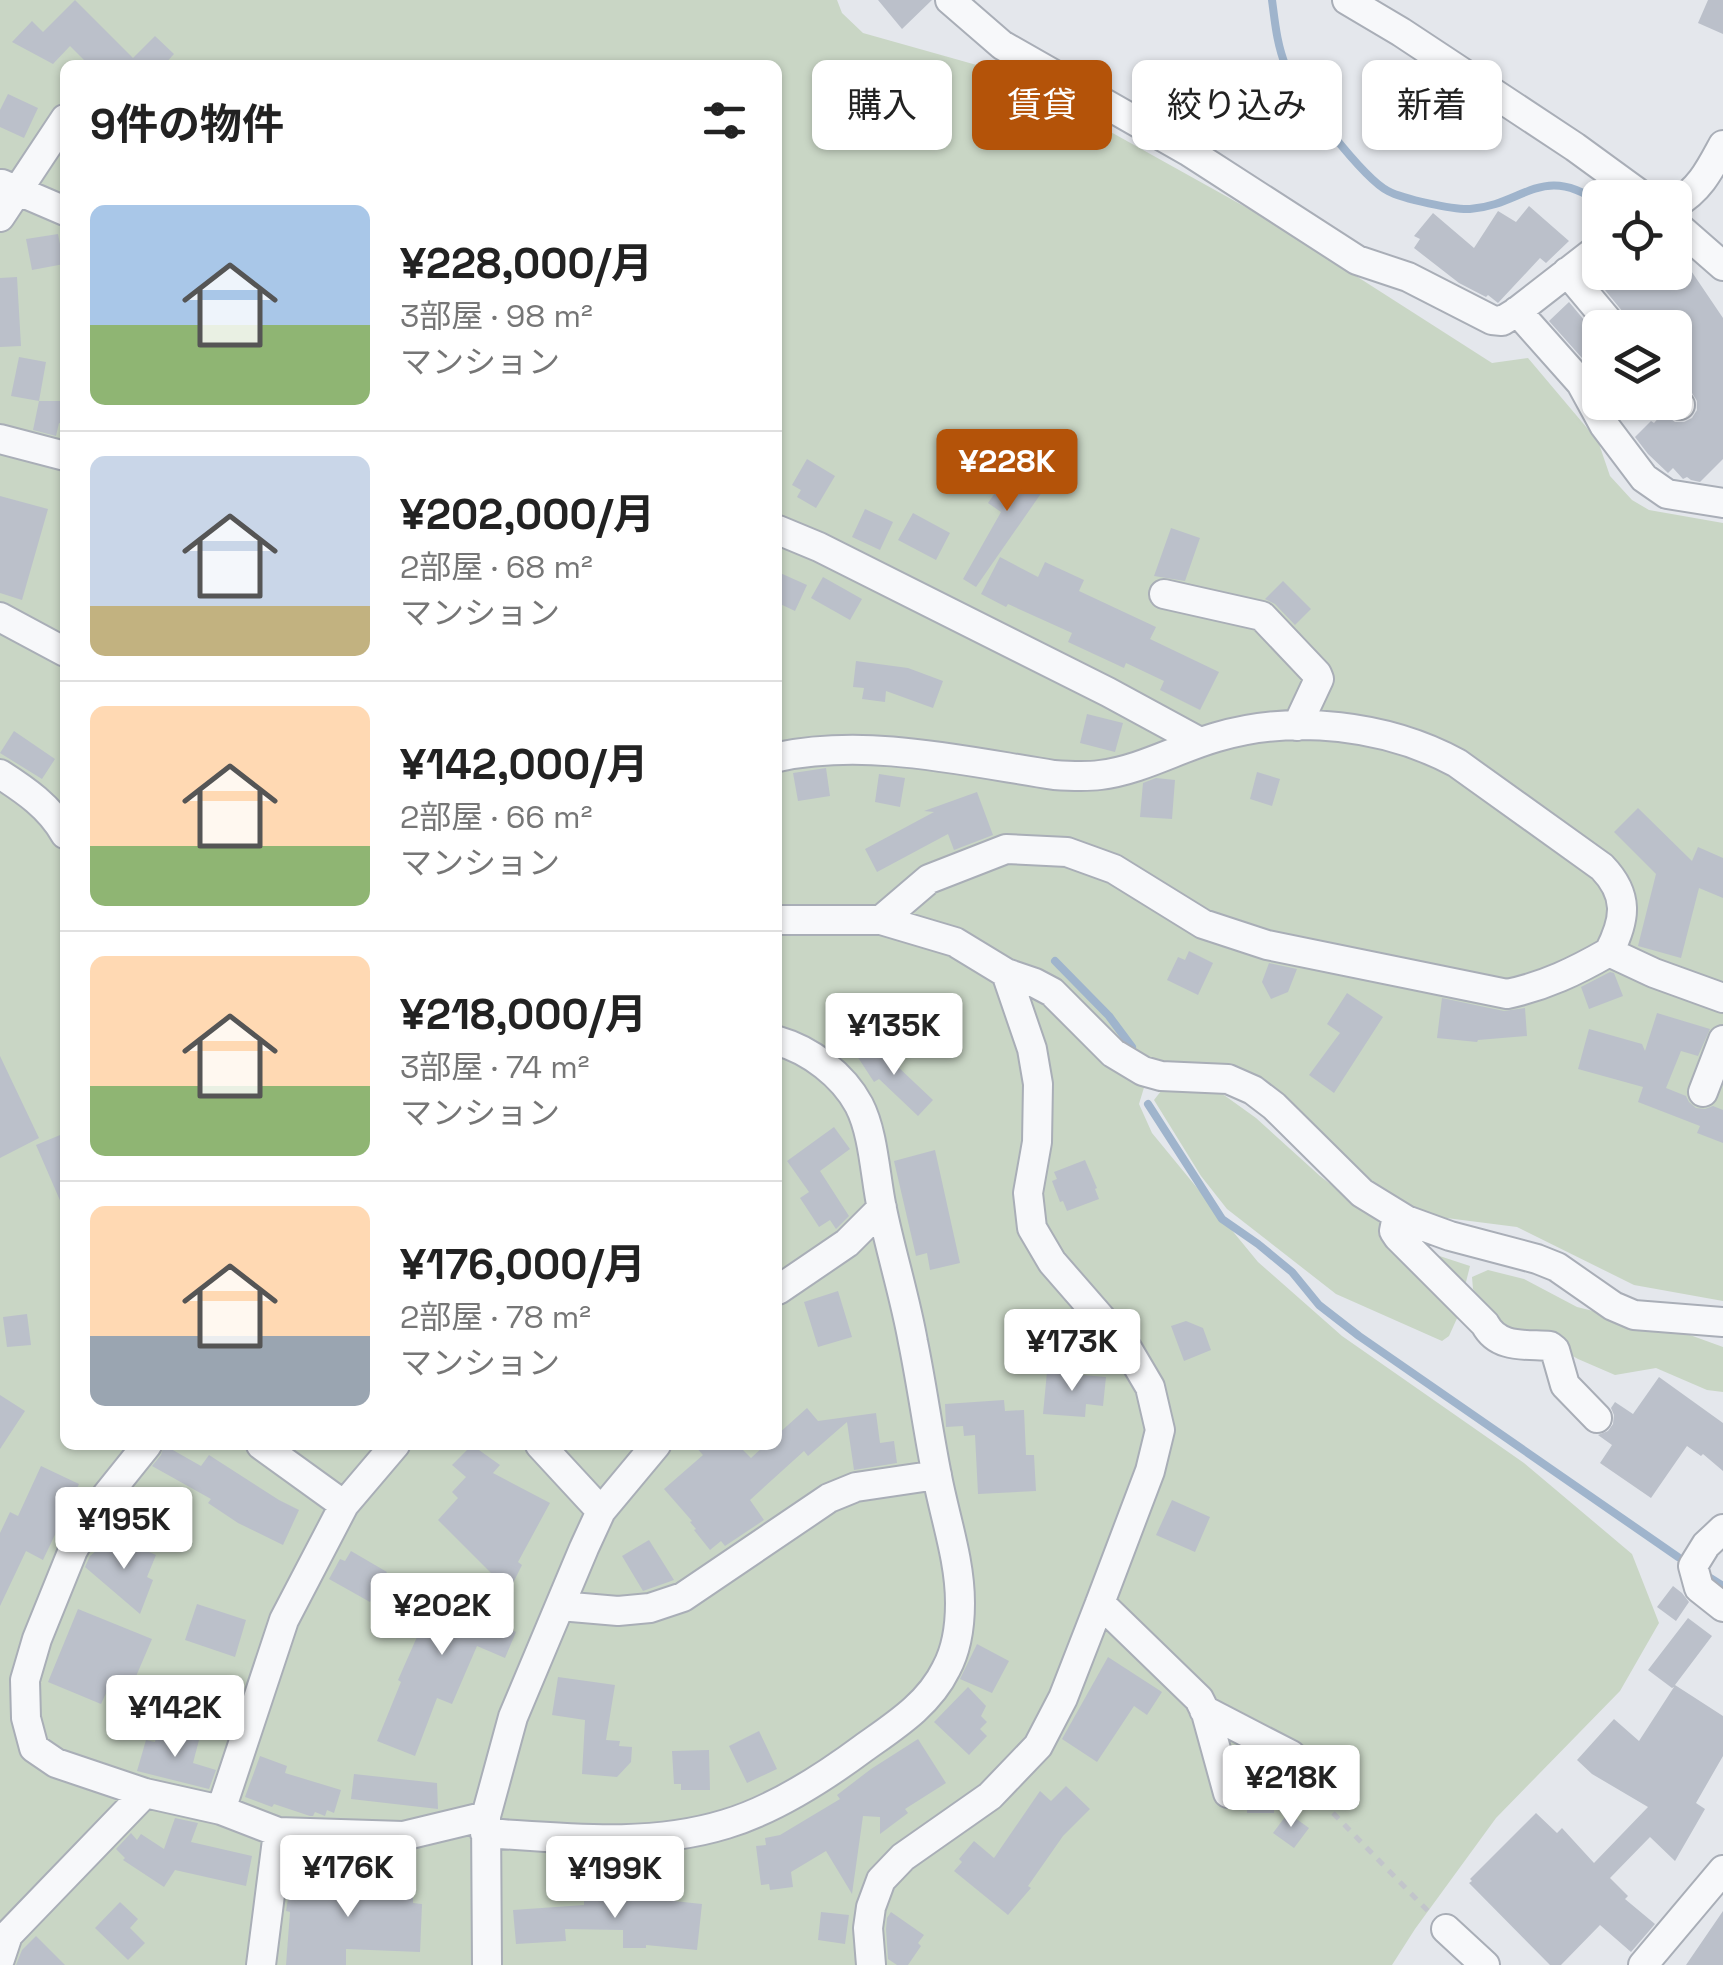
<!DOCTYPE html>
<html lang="ja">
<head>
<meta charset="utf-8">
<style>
  :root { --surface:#fff; --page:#f2f2f2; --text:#222; --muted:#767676; --line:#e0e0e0; --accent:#b45309 }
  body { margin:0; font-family:"Space Grotesk","Noto Sans JP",sans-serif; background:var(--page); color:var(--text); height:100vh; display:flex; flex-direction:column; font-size:38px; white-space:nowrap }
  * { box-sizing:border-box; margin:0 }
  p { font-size:32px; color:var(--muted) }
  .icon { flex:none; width:55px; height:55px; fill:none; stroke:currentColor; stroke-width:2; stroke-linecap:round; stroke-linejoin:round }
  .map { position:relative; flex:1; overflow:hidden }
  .sheet { position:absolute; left:60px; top:60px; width:722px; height:1390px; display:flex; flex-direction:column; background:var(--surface); border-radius:15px; box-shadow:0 2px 8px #0004 }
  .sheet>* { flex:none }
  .top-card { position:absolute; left:812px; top:60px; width:760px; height:90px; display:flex; gap:20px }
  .tools { position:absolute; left:1582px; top:180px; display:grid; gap:20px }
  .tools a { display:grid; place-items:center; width:110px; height:110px; border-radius:15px; background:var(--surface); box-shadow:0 2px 8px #0004; font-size:50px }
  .price { position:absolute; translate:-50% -85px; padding:0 22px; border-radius:10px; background:#fff; color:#222; font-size:32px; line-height:65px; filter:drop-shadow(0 2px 5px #0008) }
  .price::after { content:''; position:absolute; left:50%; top:60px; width:30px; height:22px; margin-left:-15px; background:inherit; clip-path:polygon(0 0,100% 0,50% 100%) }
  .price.active { background:var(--accent); color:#fff }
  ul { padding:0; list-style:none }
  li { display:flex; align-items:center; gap:30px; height:250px; padding:0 30px }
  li+li { border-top:2px solid var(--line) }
  li span { display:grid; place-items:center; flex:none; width:280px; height:200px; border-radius:15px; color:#555 }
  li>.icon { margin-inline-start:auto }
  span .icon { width:120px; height:120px; fill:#fffc; stroke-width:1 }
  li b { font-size:42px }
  h2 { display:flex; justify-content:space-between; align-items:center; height:120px; padding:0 30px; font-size:42px }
  .pill { padding:0 35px; border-radius:15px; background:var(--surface); box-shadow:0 2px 8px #0004; font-size:35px; line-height:90px }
  .pill.active { background:var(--accent); color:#fff }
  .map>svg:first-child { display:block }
  .green { fill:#c9d6c5; fill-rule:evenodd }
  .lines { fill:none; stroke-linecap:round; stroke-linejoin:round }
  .stream { stroke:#9fb4cc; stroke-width:8 }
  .building { fill:#bbc0ca }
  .minor-casing { stroke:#a9aeb7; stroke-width:32 }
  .path { stroke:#c2c5cb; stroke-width:5; stroke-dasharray:8 8; stroke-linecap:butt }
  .minor { stroke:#f7f8fa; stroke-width:28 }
</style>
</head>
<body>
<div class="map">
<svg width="1723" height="1965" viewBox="0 0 1723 1965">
  <rect width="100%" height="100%" fill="#e4e7ec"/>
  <!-- green -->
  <path class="green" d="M 0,0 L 837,0 L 842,13 L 863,33 L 1005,73 L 1267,219 L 1492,363 L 1528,358 L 1598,441 L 1610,476 L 1632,500 L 1649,510 L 1723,523 L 1723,1301 L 1634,1285 L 1517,1227 L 1415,1214 L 1368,1189 L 1290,1114 L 1201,1067 L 1146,1081 L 1139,1104 L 1152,1133 L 1258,1262 L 1342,1336 L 1524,1463 L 1632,1554 L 1659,1623 L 1620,1691 L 1496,1818 L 1415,1929 L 1392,1965 L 0,1965 ZM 65,65 L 778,65 L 778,1445 L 65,1445 Z
    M 1185,1085 L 1217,1090 L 1256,1118 L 1320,1176 L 1412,1247 L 1470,1266 L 1464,1290 L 1468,1294 L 1449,1336 L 1442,1341 L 1336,1294 L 1227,1209 L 1201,1176 L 1154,1100 L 1161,1091 Z
    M 1488,1270 L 1524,1279 L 1577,1307 L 1690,1335 L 1723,1347 L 1723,1392 L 1707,1390 L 1656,1368 L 1615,1375 L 1578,1359 L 1539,1337 L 1504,1328 L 1473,1289 L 1472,1277 Z"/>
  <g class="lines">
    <!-- stream -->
    <path class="stream" d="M 1272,0 C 1275,23 1277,45 1286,67 C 1297,93 1364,179 1388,191 C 1403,199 1454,210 1470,209 C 1524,205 1542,162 1600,203
      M 1055,961 L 1109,1016 L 1132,1047
      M 1148,1104 L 1222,1219 L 1258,1244 L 1292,1272 L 1319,1305 L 1359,1336 L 1678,1557
      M 1709,1577 L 1723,1586"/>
  </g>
  <!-- building -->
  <path class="building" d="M 75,0 L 133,58 L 155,36 L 174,54 L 164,65 L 89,65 L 70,46 L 53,64 L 12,42 L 32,21 L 43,32 Z
    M 878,0 L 932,0 L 902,29 Z
    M 1708,0 L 1723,0 L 1723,34 L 1698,23 Z
    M 8,94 L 38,108 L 24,138 L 0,127 L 0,110 Z
    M 1529,206 L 1569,241 L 1546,263 L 1540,258 L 1498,303 L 1488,295 L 1486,297 L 1459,283 L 1414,248 L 1420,239 L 1414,236 L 1433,213 L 1474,248 L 1498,211 L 1516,222 Z
    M 58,234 L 64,264 L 32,270 L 26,239 Z
    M 1675,247 L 1723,318 L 1723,459 L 1700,482 L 1691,480 L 1687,477 L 1683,479 L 1673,468 L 1668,473 L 1648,454 L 1635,437 L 1651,421 L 1654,423 L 1663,413 L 1675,422 L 1684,422 L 1692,418 L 1697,410 L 1697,401 L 1692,393 L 1680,383 L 1675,383 L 1675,328 L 1631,328 L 1627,317 L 1596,279 L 1603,272 L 1675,272 Z
    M 17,277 L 21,346 L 0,347 L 0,278 Z
    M 1569,302 L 1600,339 L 1582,358 L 1549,321 Z
    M 19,357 L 46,362 L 39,401 L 11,396 Z
    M 39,401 L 63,401 L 63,424 L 59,423 L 56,436 L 33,430 Z
    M 1013,457 L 1049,482 L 976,587 L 963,579 L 1001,512 L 988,503 L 999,487 L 994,483 Z
    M 807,459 L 835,476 L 816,508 L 797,497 L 801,490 L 792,485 Z
    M 0,496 L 48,509 L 22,600 L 0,593 Z
    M 865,509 L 893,522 L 880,550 L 852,537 Z
    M 913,513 L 950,533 L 936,560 L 898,540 Z
    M 1171,528 L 1200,538 L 1185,581 L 1154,576 Z
    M 1000,557 L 1038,577 L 1045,562 L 1084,580 L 1079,591 L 1156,627 L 1150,639 L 1219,672 L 1200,710 L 1160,690 L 1164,681 L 1126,663 L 1124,668 L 1068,642 L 1072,633 L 1008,604 L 1006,607 L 981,594 Z
    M 778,572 L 807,585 L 795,611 L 778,603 Z
    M 823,577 L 862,599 L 850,620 L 811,598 Z
    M 1283,581 L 1311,609 L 1295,625 L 1275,604 L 1265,599 Z
    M 856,661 L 908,668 L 943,681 L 933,708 L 886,691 L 885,702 L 862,699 L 864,688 L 853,687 Z
    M 1087,714 L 1123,723 L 1115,752 L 1080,743 Z
    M 14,731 L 55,759 L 42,779 L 0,753 Z
    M 826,768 L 830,796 L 798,801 L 793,773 Z
    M 1257,772 L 1280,779 L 1272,806 L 1250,799 Z
    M 879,774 L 905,778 L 900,807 L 875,802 Z
    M 1156,778 L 1175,780 L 1172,819 L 1140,817 L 1143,783 Z
    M 977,792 L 993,835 L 954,850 L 948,834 L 877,872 L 865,849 L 934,812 L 924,811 Z
    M 1638,808 L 1692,861 L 1698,847 L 1723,858 L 1723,898 L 1699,888 L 1681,958 L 1638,946 L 1656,874 L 1614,832 Z
    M 1189,951 L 1213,963 L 1198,995 L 1167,980 L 1178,957 L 1185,960 Z
    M 1269,963 L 1297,969 L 1288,992 L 1271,999 L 1262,982 Z
    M 1610,972 L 1614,973 L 1623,996 L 1589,1009 L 1581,987 Z
    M 1347,993 L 1383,1017 L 1334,1093 L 1309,1075 L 1340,1033 L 1327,1024 Z
    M 1442,998 L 1504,1011 L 1525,1008 L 1527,1036 L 1478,1040 L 1477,1042 L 1437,1038 Z
    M 1657,1013 L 1710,1029 L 1698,1056 L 1681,1051 L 1666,1088 L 1686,1096 L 1689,1102 L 1696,1108 L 1705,1109 L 1713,1106 L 1723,1110 L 1723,1143 L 1697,1133 L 1700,1126 L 1638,1102 L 1643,1087 L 1578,1069 L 1589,1029 L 1642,1044 L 1645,1051 Z
    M 881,1041 L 897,1066 L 933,1100 L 918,1116 L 879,1079 L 874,1082 L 857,1056 Z
    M 0,1056 L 39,1138 L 0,1158 Z
    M 834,1127 L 850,1149 L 820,1171 L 849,1216 L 836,1229 L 830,1220 L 819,1227 L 800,1198 L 809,1192 L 787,1161 Z
    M 65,1133 L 65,1212 L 36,1145 Z
    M 935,1150 L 960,1263 L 930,1270 L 927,1253 L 916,1256 L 894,1161 Z
    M 1085,1160 L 1097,1188 L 1095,1189 L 1099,1199 L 1067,1211 L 1063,1201 L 1060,1202 L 1052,1181 L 1057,1179 L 1054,1172 Z
    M 838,1291 L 852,1337 L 818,1347 L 804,1302 Z
    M 27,1314 L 31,1345 L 7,1347 L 3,1317 Z
    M 1186,1321 L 1203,1328 L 1211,1350 L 1184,1361 L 1171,1326 Z
    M 1047,1372 L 1106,1377 L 1103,1406 L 1086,1404 L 1085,1417 L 1043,1414 Z
    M 1659,1377 L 1723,1423 L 1723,1471 L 1703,1454 L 1701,1456 L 1687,1446 L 1651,1498 L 1600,1463 L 1612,1445 L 1598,1435 L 1608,1431 L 1613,1424 L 1614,1415 L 1611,1408 L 1615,1402 L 1633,1414 Z
    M 0,1395 L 25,1411 L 0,1449 Z
    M 1004,1400 L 1005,1411 L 1024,1410 L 1026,1455 L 1034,1455 L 1036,1491 L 978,1494 L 975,1435 L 964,1436 L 963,1426 L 946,1427 L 945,1404 Z
    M 807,1408 L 818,1421 L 876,1413 L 880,1443 L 894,1441 L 897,1463 L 854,1470 L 847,1422 L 808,1456 L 804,1451 L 750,1500 L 764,1520 L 725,1546 L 721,1541 L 710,1550 L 694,1530 L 696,1529 L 690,1522 L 692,1521 L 664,1489 L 703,1455 L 694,1445 L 738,1445 L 751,1458 L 765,1445 L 778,1445 L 778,1434 Z
    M 164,1445 L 201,1466 L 209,1455 L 279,1500 L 299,1510 L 283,1545 L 238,1523 L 208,1503 L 211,1499 L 152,1466 L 161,1455 Z
    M 472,1445 L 500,1465 L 493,1473 L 550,1503 L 518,1562 L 522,1565 L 509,1591 L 438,1520 L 458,1498 L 452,1492 L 466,1477 L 452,1465 Z
    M 41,1466 L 79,1484 L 43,1560 L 26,1551 L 0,1606 L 0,1533 L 10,1512 L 18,1516 Z
    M 1172,1500 L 1210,1517 L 1195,1552 L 1156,1535 Z
    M 117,1538 L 156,1555 L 147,1577 L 153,1580 L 140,1614 L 85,1567 L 90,1556 L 96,1551 L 112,1551 Z
    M 649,1540 L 674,1580 L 643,1591 L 622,1556 Z
    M 351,1551 L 387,1572 L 370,1602 L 329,1579 L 340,1559 L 345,1561 Z
    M 441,1573 L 502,1604 L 492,1621 L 516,1632 L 505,1658 L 477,1646 L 452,1704 L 437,1698 L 415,1756 L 377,1741 L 401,1682 L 398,1680 L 424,1621 L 418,1618 Z
    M 1673,1586 L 1682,1593 L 1689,1602 L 1676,1621 L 1657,1607 Z
    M 197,1604 L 246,1620 L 235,1657 L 185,1640 Z
    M 78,1609 L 152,1639 L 128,1695 L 109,1687 L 101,1704 L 48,1682 Z
    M 1688,1618 L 1712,1636 L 1675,1685 L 1723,1716 L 1723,1756 L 1696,1803 L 1705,1809 L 1675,1861 L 1650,1837 L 1610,1878 L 1628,1896 L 1625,1899 L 1655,1924 L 1631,1952 L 1600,1925 L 1561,1965 L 1550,1965 L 1469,1883 L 1472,1881 L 1470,1879 L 1536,1813 L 1557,1833 L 1562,1828 L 1594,1863 L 1648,1807 L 1592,1774 L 1577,1760 L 1614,1719 L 1639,1741 L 1674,1687 L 1672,1688 L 1648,1670 Z
    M 977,1644 L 1009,1661 L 992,1693 L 960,1679 Z
    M 1108,1657 L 1162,1692 L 1147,1715 L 1134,1706 L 1097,1762 L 1062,1739 Z
    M 558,1677 L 615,1685 L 606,1740 L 620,1741 L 619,1746 L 632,1747 L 631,1762 L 617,1777 L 582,1774 L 585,1720 L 552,1715 Z
    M 968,1687 L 986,1706 L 981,1716 L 987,1722 L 980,1729 L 987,1736 L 969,1755 L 934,1722 Z
    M 159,1729 L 199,1740 L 193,1763 L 216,1770 L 209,1789 L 137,1771 L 146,1740 L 155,1742 Z
    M 759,1731 L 777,1769 L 747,1783 L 729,1746 Z
    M 918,1739 L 946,1783 L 905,1809 L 908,1813 L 880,1834 L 880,1817 L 863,1816 L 852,1894 L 826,1851 L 791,1872 L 793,1887 L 770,1890 L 769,1884 L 761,1885 L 756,1846 L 766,1845 L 765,1838 L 780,1835 L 840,1799 L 837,1795 L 871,1769 Z
    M 709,1750 L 710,1790 L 681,1790 L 681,1784 L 674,1784 L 672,1751 Z
    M 260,1756 L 287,1766 L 285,1773 L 341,1790 L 334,1813 L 327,1810 L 325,1816 L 315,1812 L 313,1816 L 310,1816 L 274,1804 L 272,1807 L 245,1797 Z
    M 1247,1766 L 1274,1766 L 1274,1813 L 1247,1813 Z
    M 354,1774 L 437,1783 L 438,1809 L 351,1799 Z
    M 1066,1786 L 1090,1809 L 1063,1836 L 1028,1886 L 1031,1888 L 1008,1915 L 954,1871 L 962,1862 L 959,1859 L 974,1841 L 994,1858 L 1040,1791 L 1051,1801 Z
    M 1288,1813 L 1309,1828 L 1294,1848 L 1273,1833 Z
    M 175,1818 L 198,1823 L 191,1842 L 252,1856 L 246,1886 L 175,1870 L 164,1887 L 123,1860 L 125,1858 L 116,1849 L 131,1833 L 137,1840 L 141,1834 L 164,1849 Z
    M 292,1874 L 314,1879 L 373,1882 L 373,1888 L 413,1890 L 413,1903 L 422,1904 L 420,1952 L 346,1949 L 346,1965 L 286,1965 L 290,1912 L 286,1911 Z
    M 584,1894 L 646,1895 L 646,1898 L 702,1904 L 697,1950 L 646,1945 L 646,1948 L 623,1948 L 623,1930 L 565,1929 L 566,1941 L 516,1944 L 513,1910 L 584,1905 Z
    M 120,1902 L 138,1919 L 130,1928 L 145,1943 L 128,1960 L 95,1928 Z
    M 1723,1911 L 1723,1965 L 1686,1965 Z
    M 821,1912 L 849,1915 L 845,1944 L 818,1940 Z
    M 891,1912 L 924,1935 L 918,1943 L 921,1946 L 908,1965 L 897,1965 L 888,1959 L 886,1929 L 887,1918 Z
    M 36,1936 L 65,1965 L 16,1965 L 22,1950 Z"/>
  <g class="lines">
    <!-- minor casing -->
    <g class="minor-casing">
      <path id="minor" d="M 950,0 L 1002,45 L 1188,151 L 1357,260 L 1408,277 L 1492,320 L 1502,321 L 1515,313 L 1600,247
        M 1347,0 L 1401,32 L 1575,147 L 1645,198
        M 2,184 L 65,211
        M 1675,204 C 1700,190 1710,169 1723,145
        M 0,217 L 65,119
        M 1675,224 L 1723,266
        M 1567,272 L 1614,328
        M 1517,311 L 1581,383 L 1604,425 L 1644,478 L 1667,494 L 1723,503
        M 1675,400 L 1680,405
        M 0,439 L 65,456
        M 778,530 L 819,547 L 1108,692 L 1200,742
        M 1164,594 L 1262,616 L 1317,674 L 1319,679 L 1297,726
        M 0,617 L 65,652
        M 778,757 C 868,738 963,761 1054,775 C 1069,776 1085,777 1100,775 C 1141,770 1178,748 1217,737 C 1294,714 1387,725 1457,763 L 1602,867 C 1629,895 1626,919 1609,952
        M 0,774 C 25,790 50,807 65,834
        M 778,920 L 881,920 L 955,942 L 1006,973 L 1035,983 L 1052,992 L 1113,1053 L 1143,1071 L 1161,1076 L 1228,1079 L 1253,1090 L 1274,1106 L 1362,1193 L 1406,1220 L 1450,1236 L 1537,1259 L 1557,1267 L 1613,1306 L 1634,1315 L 1723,1322
        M 881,920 L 929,879 L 1006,849 L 1067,852 L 1114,869 L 1203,924 L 1267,945 L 1507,994 C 1545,986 1576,971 1609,952 L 1654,973 L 1723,998
        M 1703,1092 L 1723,1040
        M 1397,1216 L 1394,1231 L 1398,1237 L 1485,1324 C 1498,1349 1526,1344 1550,1346 L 1555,1350 L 1565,1385 L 1597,1418
        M 778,1290 L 847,1243 L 882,1208
        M 147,1445 L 98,1506 L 73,1550 L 37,1639 L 25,1680 L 26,1718 L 34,1748 L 56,1763 L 145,1793 L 221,1810 L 278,1832 L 403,1836 L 486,1816
        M 261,1445 L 344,1505
        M 540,1445 L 601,1511
        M 1723,1529 L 1706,1545 L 1693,1566 L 1699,1588 L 1723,1607
        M 1100,1603 L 1199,1699 L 1206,1713 L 1228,1793
        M 560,1606 L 618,1611 L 650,1608 L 683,1597 L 829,1498 L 856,1487 L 937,1475
        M 1204,1710 L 1291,1755
        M 221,1810 L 284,1620 L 344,1505 L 395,1445
        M 485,1833 C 566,1838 648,1848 726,1824 C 773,1810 826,1776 865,1747 C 896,1725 929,1704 946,1669 C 957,1649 960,1625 960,1603 C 960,1560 945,1518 937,1476 C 928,1431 922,1386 913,1342 C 905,1297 891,1253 882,1209 C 875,1177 874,1134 859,1105 C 843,1075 810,1050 778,1041
        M 1446,1929 L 1485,1965
        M 0,1959 L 8,1935 L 145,1793
        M 261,1965 L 278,1832
        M 487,1965 L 486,1816 L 513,1717 L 584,1548 L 601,1511 L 656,1445
        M 871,1965 L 868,1928 L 871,1907 L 881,1880 L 903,1857 L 990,1796 L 1038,1746 L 1063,1698 L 1100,1603 L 1150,1471 L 1160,1430 L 1150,1387 L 1127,1348 L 1052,1262 L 1032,1228 L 1028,1193 L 1037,1142 L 1038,1084 L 1032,1049 L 1006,973
        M 1643,1965 L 1723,1870"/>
    </g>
    <!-- path -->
    <path class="path" d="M 1333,1813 L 1429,1912"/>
    <!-- minor -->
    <use href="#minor" class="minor"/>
  </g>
</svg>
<div class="tools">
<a><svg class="icon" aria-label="locate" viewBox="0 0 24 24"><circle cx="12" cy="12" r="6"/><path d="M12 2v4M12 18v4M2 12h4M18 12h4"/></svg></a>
<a><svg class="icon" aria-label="layers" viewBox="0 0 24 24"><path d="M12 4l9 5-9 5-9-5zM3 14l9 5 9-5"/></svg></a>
</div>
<b class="price active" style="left:1007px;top:514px">¥228K</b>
<b class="price" style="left:894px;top:1078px">¥135K</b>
<b class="price" style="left:1072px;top:1394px">¥173K</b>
<b class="price" style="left:124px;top:1572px">¥195K</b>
<b class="price" style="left:442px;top:1658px">¥202K</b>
<b class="price" style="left:175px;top:1760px">¥142K</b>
<b class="price" style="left:1291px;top:1830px">¥218K</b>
<b class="price" style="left:348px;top:1920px">¥176K</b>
<b class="price" style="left:615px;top:1921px">¥199K</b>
<div class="top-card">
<a class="pill">購入</a>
<a class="pill active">賃貸</a>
<a class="pill">絞り込み</a>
<a class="pill">新着</a>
</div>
<section class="sheet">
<h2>9件の物件<svg class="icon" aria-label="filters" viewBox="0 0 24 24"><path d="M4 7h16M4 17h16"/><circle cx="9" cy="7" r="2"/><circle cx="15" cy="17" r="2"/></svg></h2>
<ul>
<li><span style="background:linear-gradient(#a9c7e8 60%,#8fb573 0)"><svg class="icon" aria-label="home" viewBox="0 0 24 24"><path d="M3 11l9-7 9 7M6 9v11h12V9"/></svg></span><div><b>¥228,000/月</b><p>3部屋 · 98 m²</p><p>マンション</p></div></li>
<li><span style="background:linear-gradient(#c9d6e8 75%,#c2b280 0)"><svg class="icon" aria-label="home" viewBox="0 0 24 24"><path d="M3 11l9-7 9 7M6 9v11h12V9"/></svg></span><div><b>¥202,000/月</b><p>2部屋 · 68 m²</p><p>マンション</p></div></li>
<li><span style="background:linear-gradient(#ffd9b3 70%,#8fb573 0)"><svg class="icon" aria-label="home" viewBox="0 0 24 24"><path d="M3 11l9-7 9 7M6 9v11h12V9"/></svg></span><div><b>¥142,000/月</b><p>2部屋 · 66 m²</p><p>マンション</p></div></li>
<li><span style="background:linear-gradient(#ffd9b3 65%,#8fb573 0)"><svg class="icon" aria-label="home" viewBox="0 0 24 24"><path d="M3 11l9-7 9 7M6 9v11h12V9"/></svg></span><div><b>¥218,000/月</b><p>3部屋 · 74 m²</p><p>マンション</p></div></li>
<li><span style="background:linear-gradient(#ffd9b3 65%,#9aa5b1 0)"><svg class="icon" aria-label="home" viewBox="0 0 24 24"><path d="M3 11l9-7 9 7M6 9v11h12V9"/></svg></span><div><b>¥176,000/月</b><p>2部屋 · 78 m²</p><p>マンション</p></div></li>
</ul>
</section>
</div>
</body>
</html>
